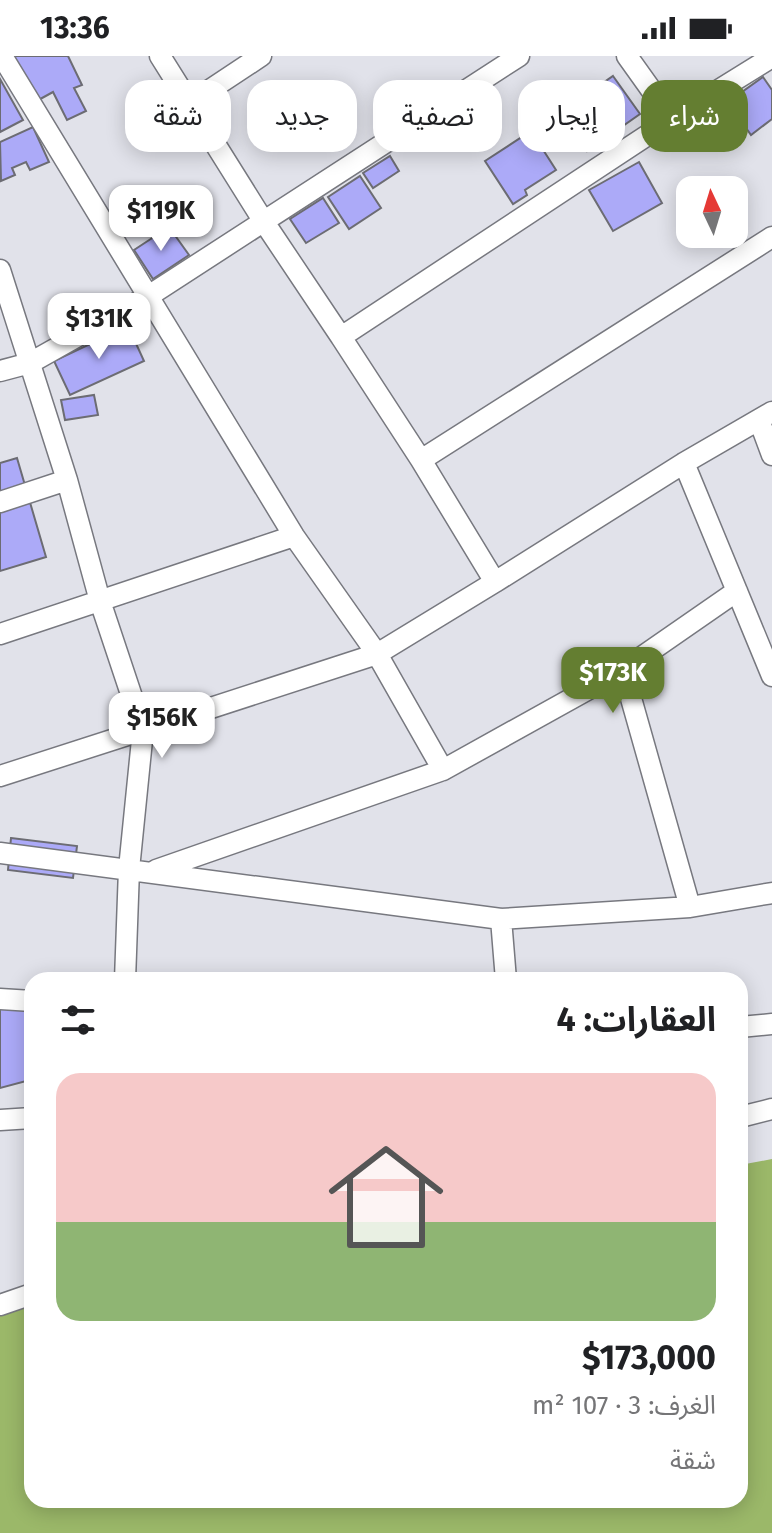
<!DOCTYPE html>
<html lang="ar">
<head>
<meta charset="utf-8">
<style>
  :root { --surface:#fff; --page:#f6f6f6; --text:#202124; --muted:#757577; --line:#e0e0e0; --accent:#647e31 }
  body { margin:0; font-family:"Fira Sans","Noto Sans Arabic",sans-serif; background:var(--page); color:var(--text); direction:rtl; height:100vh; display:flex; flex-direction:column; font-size:30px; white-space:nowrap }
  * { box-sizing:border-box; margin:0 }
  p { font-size:26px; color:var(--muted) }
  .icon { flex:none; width:44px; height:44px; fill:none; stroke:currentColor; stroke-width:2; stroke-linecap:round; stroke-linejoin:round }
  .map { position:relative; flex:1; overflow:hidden; direction:ltr }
  .drawer { position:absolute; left:24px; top:916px; width:724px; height:536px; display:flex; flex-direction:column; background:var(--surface); border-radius:24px; box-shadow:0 4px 20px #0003; direction:rtl }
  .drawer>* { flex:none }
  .hud { position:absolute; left:24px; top:24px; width:724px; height:72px; direction:rtl; display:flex; gap:16px }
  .needle { width:52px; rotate:356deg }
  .buttons { position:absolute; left:676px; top:120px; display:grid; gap:16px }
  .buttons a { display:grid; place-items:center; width:72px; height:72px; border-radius:16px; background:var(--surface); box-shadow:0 4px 20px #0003; font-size:40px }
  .price { position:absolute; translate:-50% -68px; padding:0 18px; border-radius:16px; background:#fff; color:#222; font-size:26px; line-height:52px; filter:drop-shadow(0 2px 4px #0008) }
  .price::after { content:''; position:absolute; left:50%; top:48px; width:24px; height:18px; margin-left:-12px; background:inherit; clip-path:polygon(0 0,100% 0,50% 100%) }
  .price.selected { background:var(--accent); color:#fff }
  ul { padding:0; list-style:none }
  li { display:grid; align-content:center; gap:16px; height:424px; padding:0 32px }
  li+li { border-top:2px solid var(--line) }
  li span { display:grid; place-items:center; height:248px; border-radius:24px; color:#555 }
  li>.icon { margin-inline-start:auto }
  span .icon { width:144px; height:144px; fill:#fffc; stroke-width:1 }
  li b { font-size:34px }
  h2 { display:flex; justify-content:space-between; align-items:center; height:96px; padding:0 32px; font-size:34px }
  .pill { padding:0 28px; border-radius:24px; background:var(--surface); box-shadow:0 4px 20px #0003; font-size:28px; line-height:72px }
  .pill.selected { background:var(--accent); color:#fff }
  .status { display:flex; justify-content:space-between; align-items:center; height:56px; padding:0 40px; background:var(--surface); direction:ltr }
  .status svg { height:22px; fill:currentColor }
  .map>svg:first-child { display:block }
  .forest { fill:#9bb869 }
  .building { fill:#acaaf8; stroke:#6c6c73; stroke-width:2 }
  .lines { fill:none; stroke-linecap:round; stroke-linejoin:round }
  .street-casing { stroke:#77787f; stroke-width:23 }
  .street { stroke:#fff; stroke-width:20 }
</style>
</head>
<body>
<div class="status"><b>13:36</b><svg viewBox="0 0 49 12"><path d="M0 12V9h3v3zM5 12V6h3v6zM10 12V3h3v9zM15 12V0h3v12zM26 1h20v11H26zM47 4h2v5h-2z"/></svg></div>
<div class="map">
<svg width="772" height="1477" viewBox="0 0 772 1477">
  <rect width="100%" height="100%" fill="#e1e2ea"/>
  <!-- forest -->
  <path class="forest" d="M 772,1103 L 772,1477 L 0,1477 L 0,1247 L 32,1241 L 32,1444 L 740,1444 L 740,1109 Z"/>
  <!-- building -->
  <path class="building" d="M 10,0 L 68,0 L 82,29 L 74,32 L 86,55 L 67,64 L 53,36 L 33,47 Z
    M 613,20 L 640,58 L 587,95 L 560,57 Z
    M 763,21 L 772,34 L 772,63 L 751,79 L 728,46 Z
    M 0,23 L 23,64 L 0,76 Z
    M 33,71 L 49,106 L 30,114 L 26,106 L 12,112 L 15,119 L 1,125 L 0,86 Z
    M 531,75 L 556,114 L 525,134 L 527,139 L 513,148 L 485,105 Z
    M 390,100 L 399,115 L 373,132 L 363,117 Z
    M 639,106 L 662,147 L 613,175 L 589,134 Z
    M 360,120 L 381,152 L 349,173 L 328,141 Z
    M 323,142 L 339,167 L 306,187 L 290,163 Z
    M 169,171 L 189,199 L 153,223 L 134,194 Z
    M 128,270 L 144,305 L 70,339 L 54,305 Z
    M 94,339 L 98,359 L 65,364 L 61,344 Z
    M 17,402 L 46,501 L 0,515 L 0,407 Z
    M 11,782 L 77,790 L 73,822 L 8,814 Z
    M 0,952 L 32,955 L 30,1024 L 0,1032 Z"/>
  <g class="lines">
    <!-- street casing -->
    <g class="street-casing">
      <path id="street" d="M 2,0 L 294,480 L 377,598 L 443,714
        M 160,0 L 264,166 L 341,281 L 672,63 L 772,1
        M 627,0 L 672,63
        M 190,47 L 261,0
        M 0,214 L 67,424 L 100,545 L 143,674 L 377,598 L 495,526 L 421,404 L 341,281
        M 0,315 L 30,307 L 147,241 L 519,0
        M 759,364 L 772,399
        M 421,404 L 772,181
        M 684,407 L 772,620
        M 0,446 L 67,424
        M 495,526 L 684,407 L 772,356
        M 0,578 L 294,480
        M 0,720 L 143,674 L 129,813 L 125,924
        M 0,797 L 501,863 L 690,851 L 772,837
        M 156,814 L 443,714 L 623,614
        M 690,851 L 623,614 L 737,535
        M 501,863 L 506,924
        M 0,943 L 32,945
        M 740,971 L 772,968
        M 740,1061 L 772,1053
        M 0,1064 L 32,1062
        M 0,1249 L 32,1238"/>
    </g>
    <!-- street -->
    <use href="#street" class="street"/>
  </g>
</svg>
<div class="buttons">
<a><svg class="needle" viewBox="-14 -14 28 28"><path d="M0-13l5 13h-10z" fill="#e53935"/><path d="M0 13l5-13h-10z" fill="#757577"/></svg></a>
</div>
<b class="price" style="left:161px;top:197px">$119K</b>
<b class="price" style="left:99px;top:305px">$131K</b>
<b class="price selected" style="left:613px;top:659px">$173K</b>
<b class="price" style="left:162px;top:704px">$156K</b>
<div class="hud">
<a class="pill selected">شراء</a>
<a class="pill">إيجار</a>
<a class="pill">تصفية</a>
<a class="pill">جديد</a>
<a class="pill">شقة</a>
</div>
<section class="drawer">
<h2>العقارات: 4<svg class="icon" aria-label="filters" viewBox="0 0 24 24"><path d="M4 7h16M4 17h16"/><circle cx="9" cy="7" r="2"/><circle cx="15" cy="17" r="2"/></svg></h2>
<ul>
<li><span style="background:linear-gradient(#f6c9c9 60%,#8fb573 0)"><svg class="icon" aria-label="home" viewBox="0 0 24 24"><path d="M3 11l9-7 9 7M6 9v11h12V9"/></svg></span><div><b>$173,000</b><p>الغرف: 3 · 107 m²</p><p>شقة</p></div></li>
</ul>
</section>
</div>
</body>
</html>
